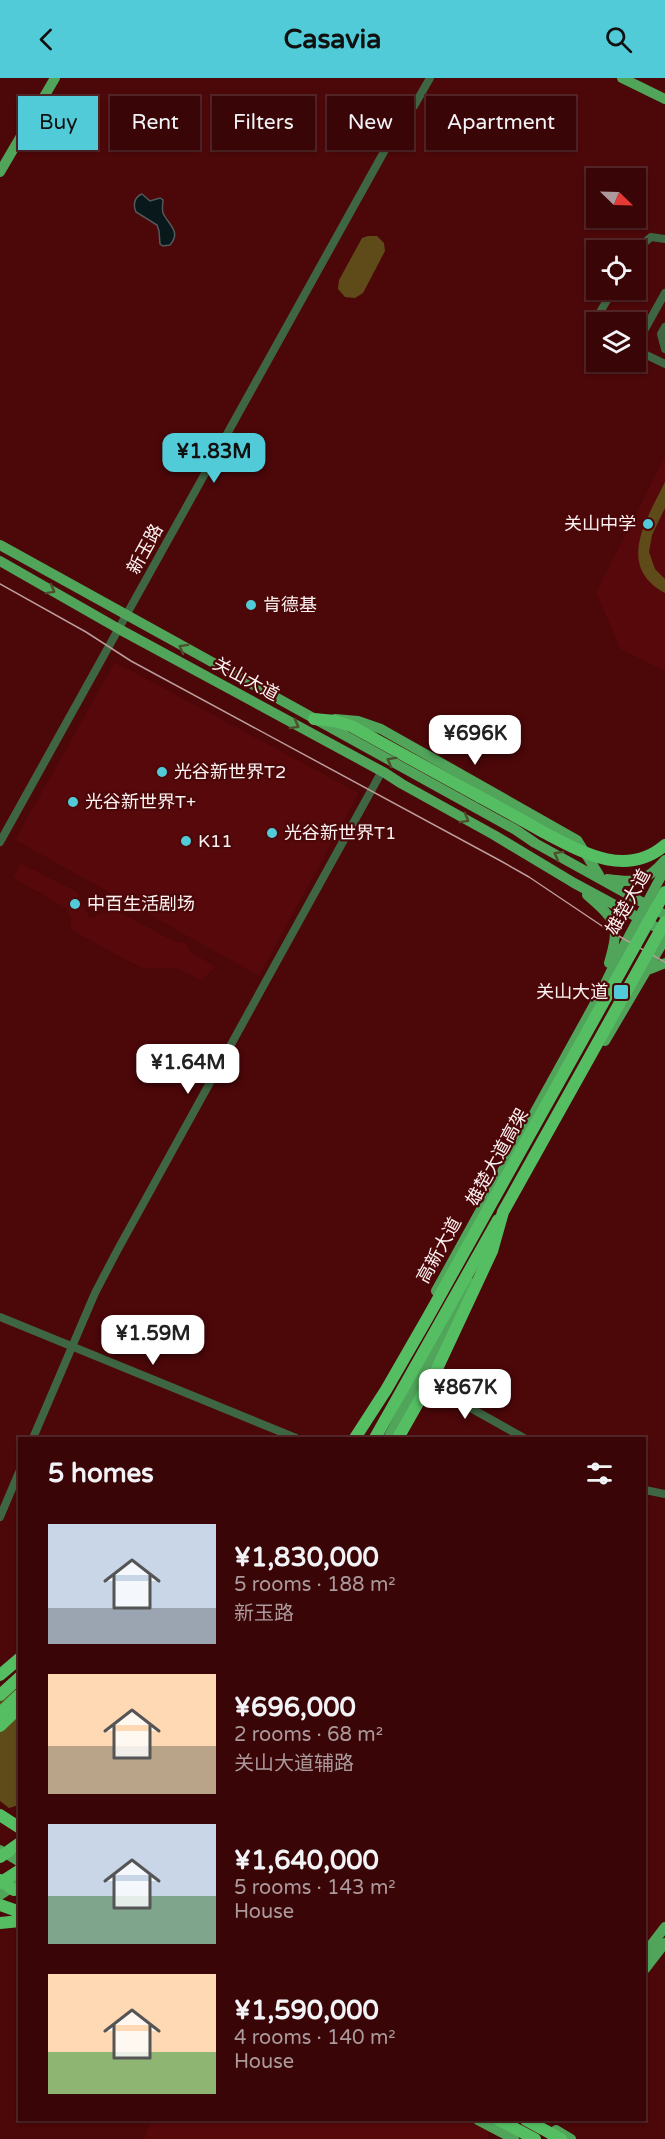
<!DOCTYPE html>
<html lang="en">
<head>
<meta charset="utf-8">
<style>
  :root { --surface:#390507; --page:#400f11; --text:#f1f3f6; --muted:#ab999b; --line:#532628; --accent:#52cbd9 }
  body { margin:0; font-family:"Varela Round","Noto Sans SC",sans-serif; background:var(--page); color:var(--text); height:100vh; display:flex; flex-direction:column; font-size:22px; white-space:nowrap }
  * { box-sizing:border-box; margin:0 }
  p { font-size:20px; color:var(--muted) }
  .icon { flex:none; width:33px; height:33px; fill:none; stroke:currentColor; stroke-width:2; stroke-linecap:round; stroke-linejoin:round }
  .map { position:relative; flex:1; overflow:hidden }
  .drawer { position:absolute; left:18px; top:1359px; width:628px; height:684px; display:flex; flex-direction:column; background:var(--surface); border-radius:0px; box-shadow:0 2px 4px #0004,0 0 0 2px var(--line) }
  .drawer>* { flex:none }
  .guide { position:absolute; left:18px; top:18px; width:630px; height:54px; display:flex; gap:12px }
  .needle { width:39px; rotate:113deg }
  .tools { position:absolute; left:586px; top:90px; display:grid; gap:12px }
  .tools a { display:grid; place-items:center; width:60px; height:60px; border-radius:0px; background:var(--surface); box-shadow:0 2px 4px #0004,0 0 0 2px var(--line); font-size:30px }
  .price { position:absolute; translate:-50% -51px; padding:0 14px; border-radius:12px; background:#fff; color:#222; font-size:20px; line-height:39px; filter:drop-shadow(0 2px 3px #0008) }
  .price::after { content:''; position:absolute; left:50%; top:36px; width:18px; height:14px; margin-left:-9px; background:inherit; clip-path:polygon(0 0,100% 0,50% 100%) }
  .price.current { background:var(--accent); color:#111 }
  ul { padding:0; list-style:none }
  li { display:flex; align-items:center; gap:18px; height:150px; padding:0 30px }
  li span { display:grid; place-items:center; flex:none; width:168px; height:120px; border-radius:0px; color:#555 }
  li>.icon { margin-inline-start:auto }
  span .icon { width:72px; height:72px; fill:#fffc; stroke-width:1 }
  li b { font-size:26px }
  h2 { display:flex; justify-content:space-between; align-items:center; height:72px; padding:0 30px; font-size:26px }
  .chip { padding:0 21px; border-radius:0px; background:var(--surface); box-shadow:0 2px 4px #0004,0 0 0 2px var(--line); font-size:21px; line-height:54px }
  .chip.current { background:var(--accent); color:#111 }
  header { display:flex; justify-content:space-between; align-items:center; height:78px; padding:0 30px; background:var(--accent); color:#111; font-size:27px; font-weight:700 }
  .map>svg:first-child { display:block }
  .built { fill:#56080a }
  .green { fill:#5f4b19 }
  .water { fill:#09181a; stroke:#52595a; stroke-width:1.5 }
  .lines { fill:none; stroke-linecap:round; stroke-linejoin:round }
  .minor { stroke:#3f6642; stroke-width:8 }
  .major { stroke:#50a55a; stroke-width:10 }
  .highway { stroke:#55be63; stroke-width:12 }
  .tram { stroke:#bb9c9c; stroke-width:1.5 }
  .highway-bridge { stroke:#55be63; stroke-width:12 }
  .oneway { stroke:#4e4e2d }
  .poi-dot { fill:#52cbd9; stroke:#4c0709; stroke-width:2 }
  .labels { text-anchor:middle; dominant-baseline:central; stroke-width:4.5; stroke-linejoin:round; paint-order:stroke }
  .poi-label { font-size:18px; fill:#fbf2f1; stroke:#4c0709; text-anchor:start }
  .street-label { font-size:18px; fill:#fbf2f1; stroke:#4c0709 }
</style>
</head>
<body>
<header><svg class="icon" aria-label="back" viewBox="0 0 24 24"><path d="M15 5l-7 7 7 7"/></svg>Casavia<svg class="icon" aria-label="search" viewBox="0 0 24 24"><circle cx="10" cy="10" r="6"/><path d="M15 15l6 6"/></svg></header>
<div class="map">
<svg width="665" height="2061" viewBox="0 0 665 2061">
  <rect width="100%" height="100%" fill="#4c0709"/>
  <!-- built -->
  <path class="built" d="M 665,378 L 665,593 L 621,572 L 596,515 Z
    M 115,584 L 359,715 L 259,898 L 15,762 Z
    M 21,785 L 77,814 L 90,841 L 112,830 L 175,864 L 182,864 L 189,869 L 188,872 L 216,889 L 201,902 L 177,890 L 141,890 L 71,852 L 71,840 L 66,830 L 13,800 Z
    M 151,2042 L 482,2042 L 489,2052 L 487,2061 L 144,2061 Z"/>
  <!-- green -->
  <path class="green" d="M 368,158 L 377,158 L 384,165 L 385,173 L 363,215 L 355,220 L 345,219 L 338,211 L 339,202 L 362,160 Z
    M 665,404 L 665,430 L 652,457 L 649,474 L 655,491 L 665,501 L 665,515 C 615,488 647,441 665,404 Z
    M 19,1610 L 19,1727 L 9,1730 L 0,1723 L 0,1618 Z"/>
  <!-- water -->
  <path class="water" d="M 142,116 L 150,123 L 160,120 L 163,122 C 163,127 161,133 164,137 C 170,148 181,154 170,167 L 163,168 L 160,166 L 159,153 L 157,147 L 136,134 C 133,127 134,119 142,116 Z"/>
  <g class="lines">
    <!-- minor -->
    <path class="minor" d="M 636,172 L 651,159 L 665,161
      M 665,249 L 661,256 L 665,271
      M 597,252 L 593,246 L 613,212
      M 636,267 L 665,215
      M 636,272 L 665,286
      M 0,764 L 405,36 L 414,28 L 430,0
      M 0,1239 L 296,1360
      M 426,1305 L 524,1360
      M 33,1360 L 95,1215 L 117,1173 L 382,693
      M 645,1412 L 665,1416
      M 0,1439 L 20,1392"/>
    <!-- major -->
    <path class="major" d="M 622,0 L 665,21
      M 0,94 L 55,0
      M 0,467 L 516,752 L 535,765 L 665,837
      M 0,483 L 119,551 L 385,695 L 402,706 L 494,757 L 574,805 L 665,854
      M 335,641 L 358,643 L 381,651 L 577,762 L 599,797
      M 607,801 C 636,805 645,805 665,782
      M 587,817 C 617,843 620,847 609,885
      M 648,892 L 665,885
      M 605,963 L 665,861
      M 436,1213 L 599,918 L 621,873 L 665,791
      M 388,1360 L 471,1205
      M 0,1772 L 20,1784
      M 0,1817 L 20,1804
      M 645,1875 L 665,1849
      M 645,1891 L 665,1865
      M 478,2042 L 514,2061
      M 556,2052 L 571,2061"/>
    <!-- highway -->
    <path class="highway" d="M 314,641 L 335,643 L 351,648 L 480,719
      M 375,1360 L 498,1142
      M 0,1597 L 20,1580
      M 0,1617 L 20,1599
      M 0,1635 L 20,1616
      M 0,1648 L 20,1629
      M 0,1737 L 20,1750
      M 0,1805 L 20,1792
      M 0,1827 L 20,1834
      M 0,1845 L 20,1843
      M 550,2055 L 561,2061"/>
    <!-- tram -->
    <path class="tram" d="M 0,506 L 86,554 L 131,583 L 499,782 L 529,799 L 608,852 L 665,884"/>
    <!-- highway-bridge -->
    <path class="highway-bridge" d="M 480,719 C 502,731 524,743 545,755 C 583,775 627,800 665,767
      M 355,1360 L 386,1312 L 428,1239 L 665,814
      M 398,1360 L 436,1293 L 492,1173 L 503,1134 L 665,844
      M 0,1779 L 20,1765
      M 0,1802 L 14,1812
      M 499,2042 L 535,2061
      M 526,2042 L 550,2055"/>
  </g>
  <!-- one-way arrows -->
  <defs><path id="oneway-chevron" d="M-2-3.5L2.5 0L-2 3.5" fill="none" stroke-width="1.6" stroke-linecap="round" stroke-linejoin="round" transform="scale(1.5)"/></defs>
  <g class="oneway">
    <use href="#oneway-chevron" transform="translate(51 512) rotate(29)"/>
    <use href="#oneway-chevron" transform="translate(183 570) rotate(-151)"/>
    <use href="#oneway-chevron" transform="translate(295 647) rotate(29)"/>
    <use href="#oneway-chevron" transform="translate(391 683) rotate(-151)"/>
    <use href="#oneway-chevron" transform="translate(465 741) rotate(29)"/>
    <use href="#oneway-chevron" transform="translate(558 777) rotate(-151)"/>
  </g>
  <!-- markers -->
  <g class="poi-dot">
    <circle cx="648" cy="446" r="6"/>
    <circle cx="251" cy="527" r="6"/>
    <circle cx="162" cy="694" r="6"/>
    <circle cx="73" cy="724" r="6"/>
    <circle cx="272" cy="755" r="6"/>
    <circle cx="186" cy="763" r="6"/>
    <circle cx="75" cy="826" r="6"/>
    <rect x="613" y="906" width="16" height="16" rx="3"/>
  </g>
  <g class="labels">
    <!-- poi labels -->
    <g class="poi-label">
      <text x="636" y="446" text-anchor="end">关山中学</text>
      <text x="263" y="527">肯德基</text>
      <text x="174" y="694">光谷新世界T2</text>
      <text x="85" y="724">光谷新世界T+</text>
      <text x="284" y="755">光谷新世界T1</text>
      <text x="198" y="763">K11</text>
      <text x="87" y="826">中百生活剧场</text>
      <text x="608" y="914" text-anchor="end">关山大道</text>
    </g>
    <!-- street labels -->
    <g class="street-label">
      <text transform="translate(145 471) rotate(-61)">新玉路</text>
      <text transform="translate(246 601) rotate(28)">关山大道</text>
      <text transform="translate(628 824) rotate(-61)">雄楚大道</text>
      <text transform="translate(497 1079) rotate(-61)">雄楚大道高架</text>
      <text transform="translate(439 1172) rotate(-61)">高新大道</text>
    </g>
  </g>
</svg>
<div class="tools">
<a><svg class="needle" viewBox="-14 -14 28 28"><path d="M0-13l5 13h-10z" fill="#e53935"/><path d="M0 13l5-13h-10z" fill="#ab999b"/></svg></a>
<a><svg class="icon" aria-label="locate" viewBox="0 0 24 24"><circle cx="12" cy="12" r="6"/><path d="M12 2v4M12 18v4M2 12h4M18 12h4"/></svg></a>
<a><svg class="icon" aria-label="layers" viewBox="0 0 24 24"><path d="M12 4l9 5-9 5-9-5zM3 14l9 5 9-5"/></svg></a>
</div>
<b class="price current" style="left:214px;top:406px">¥1.83M</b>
<b class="price" style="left:475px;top:688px">¥696K</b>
<b class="price" style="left:188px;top:1017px">¥1.64M</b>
<b class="price" style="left:153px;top:1288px">¥1.59M</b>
<b class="price" style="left:465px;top:1342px">¥867K</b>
<div class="guide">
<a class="chip current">Buy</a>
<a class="chip">Rent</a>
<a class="chip">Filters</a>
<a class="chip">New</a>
<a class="chip">Apartment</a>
</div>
<section class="drawer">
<h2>5 homes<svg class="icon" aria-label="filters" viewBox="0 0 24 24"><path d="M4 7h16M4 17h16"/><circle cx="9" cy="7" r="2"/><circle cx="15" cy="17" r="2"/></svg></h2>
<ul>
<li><span style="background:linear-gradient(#c9d6e8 70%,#9aa5b1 0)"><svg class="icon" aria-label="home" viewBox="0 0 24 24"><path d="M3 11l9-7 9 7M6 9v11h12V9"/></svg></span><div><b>¥1,830,000</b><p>5 rooms · 188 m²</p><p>新玉路</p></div></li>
<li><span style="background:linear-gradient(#ffd9b3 60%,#b9a48a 0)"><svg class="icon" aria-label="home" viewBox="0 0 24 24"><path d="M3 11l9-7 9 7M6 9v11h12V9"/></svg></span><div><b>¥696,000</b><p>2 rooms · 68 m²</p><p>关山大道辅路</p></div></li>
<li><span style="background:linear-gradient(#c9d6e8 60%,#7fa58c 0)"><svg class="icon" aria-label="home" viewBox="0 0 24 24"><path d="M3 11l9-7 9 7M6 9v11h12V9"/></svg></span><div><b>¥1,640,000</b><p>5 rooms · 143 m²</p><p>House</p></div></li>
<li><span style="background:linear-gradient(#ffd9b3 65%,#8fb573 0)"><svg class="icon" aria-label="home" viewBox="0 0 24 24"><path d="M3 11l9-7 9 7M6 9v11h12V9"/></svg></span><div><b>¥1,590,000</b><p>4 rooms · 140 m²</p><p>House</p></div></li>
</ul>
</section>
</div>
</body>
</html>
